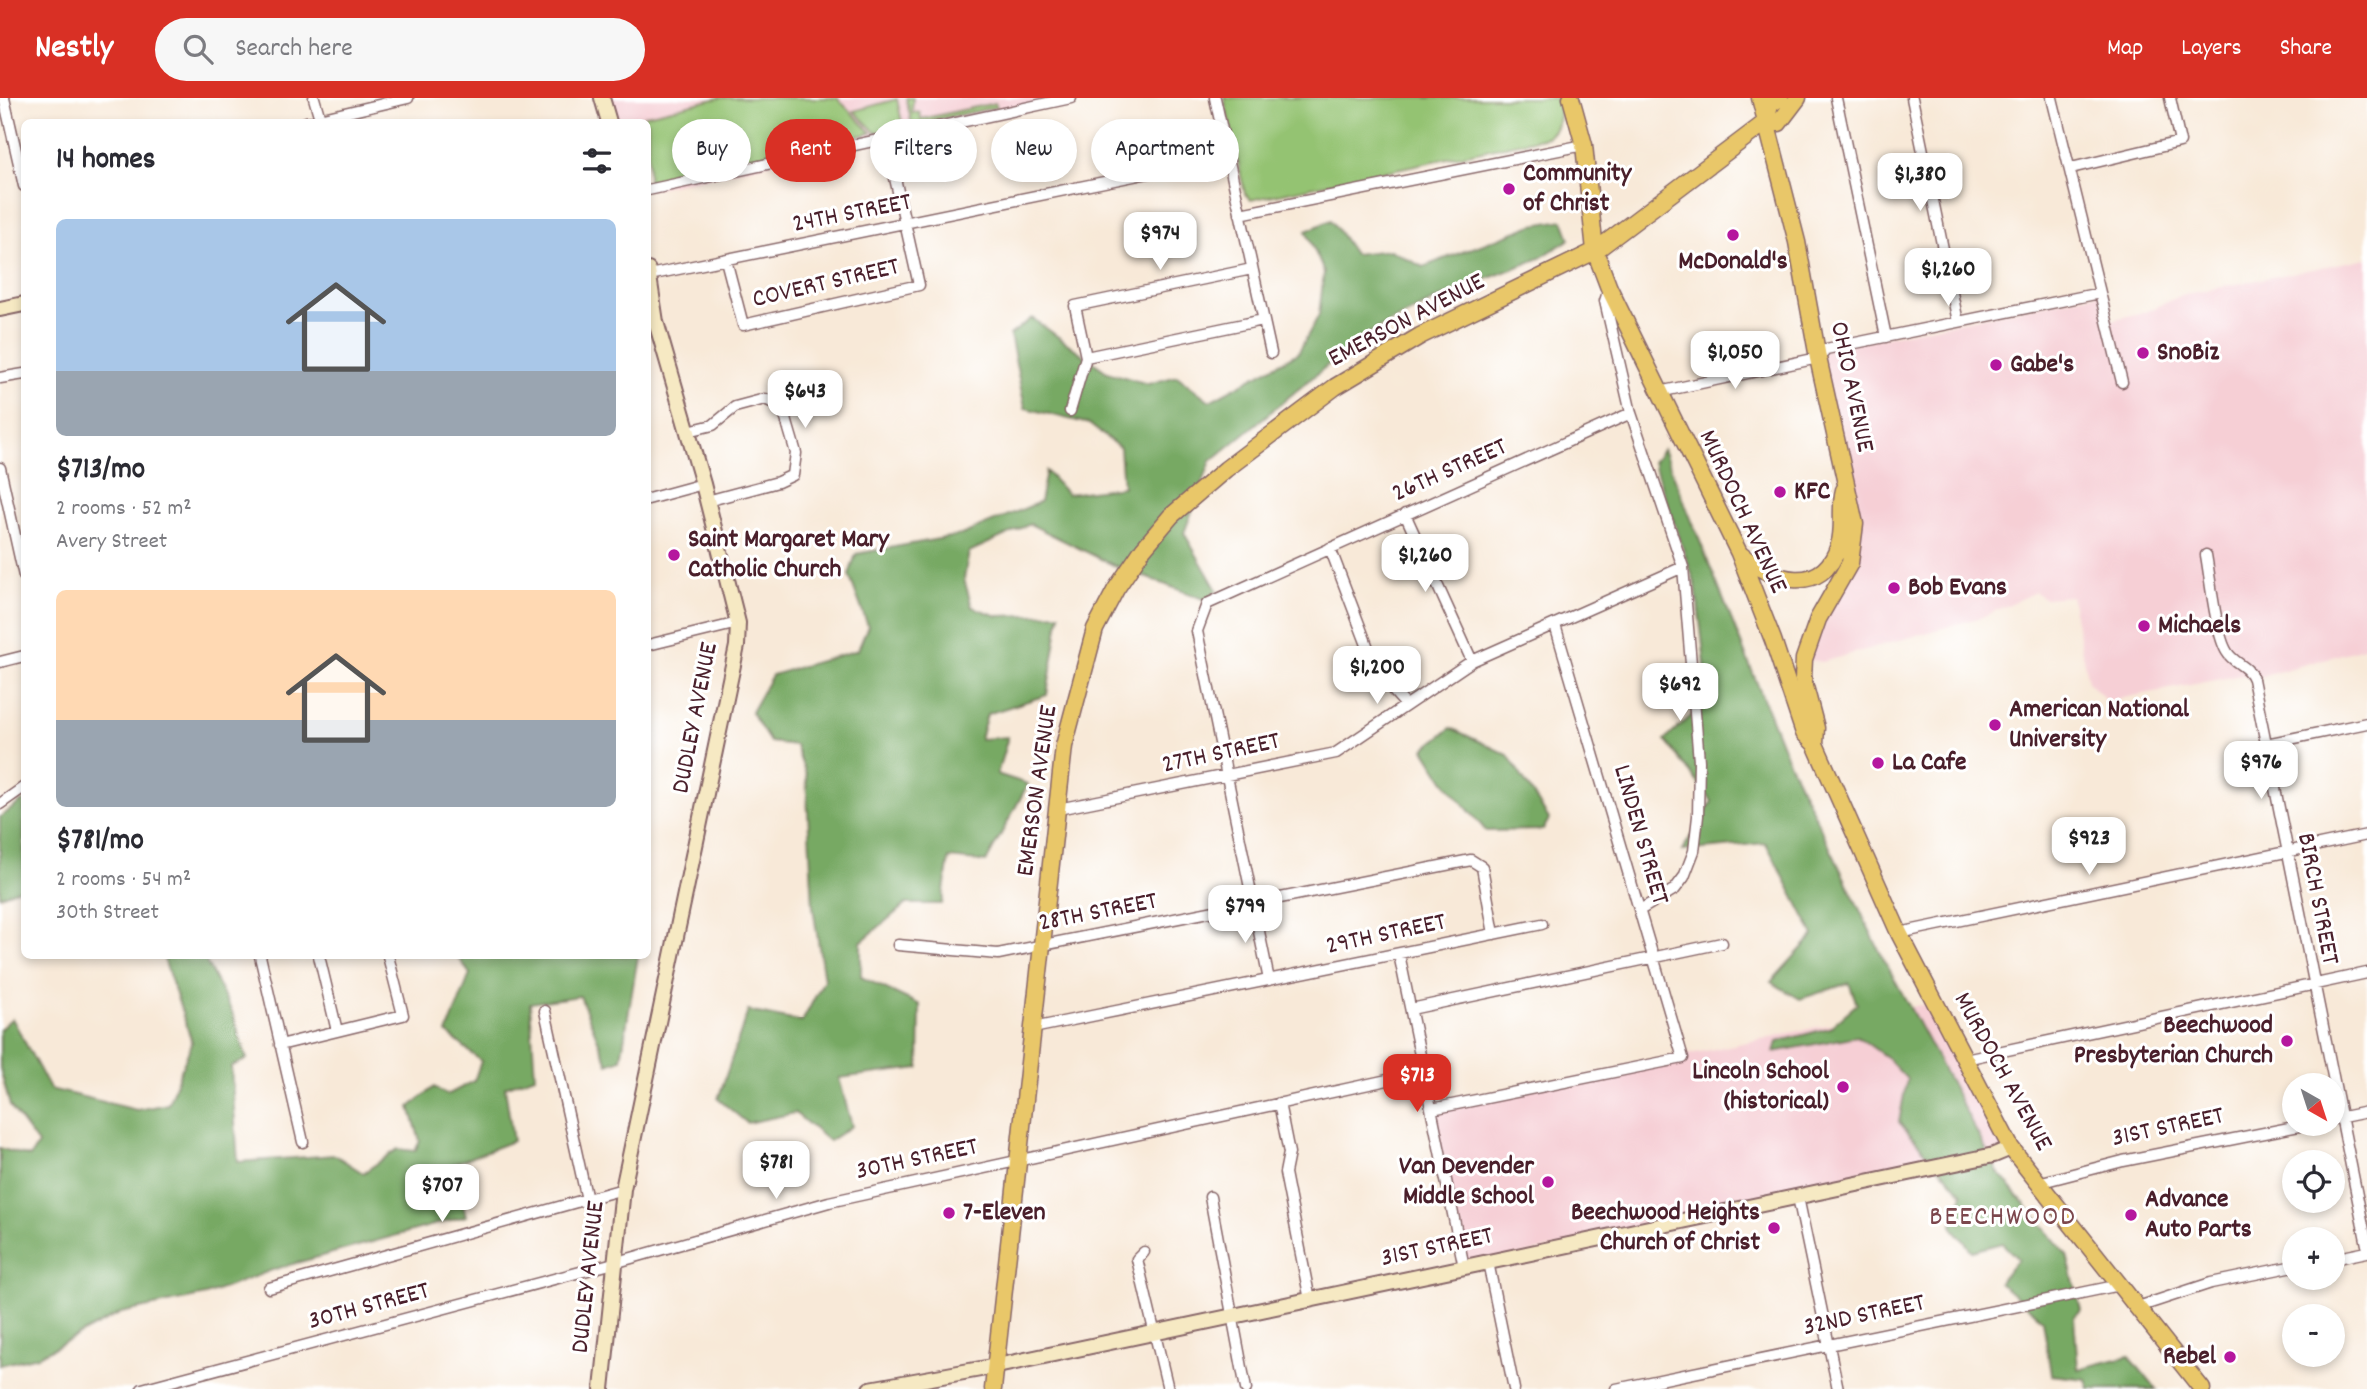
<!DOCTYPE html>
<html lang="en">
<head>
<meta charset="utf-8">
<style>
  :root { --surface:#fff; --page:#f7f7f7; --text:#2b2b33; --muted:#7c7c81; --accent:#d93025 }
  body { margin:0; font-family:Dekko,sans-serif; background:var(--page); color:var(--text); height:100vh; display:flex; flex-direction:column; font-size:26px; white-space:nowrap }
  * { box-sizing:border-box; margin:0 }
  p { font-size:23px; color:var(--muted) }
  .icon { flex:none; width:38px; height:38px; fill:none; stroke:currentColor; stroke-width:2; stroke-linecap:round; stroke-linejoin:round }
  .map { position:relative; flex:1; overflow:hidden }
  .panel { position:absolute; left:21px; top:21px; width:630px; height:840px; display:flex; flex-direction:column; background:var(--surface); border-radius:10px; box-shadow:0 4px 10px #0003 }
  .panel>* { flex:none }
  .guide { position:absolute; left:672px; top:21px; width:665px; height:63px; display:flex; gap:14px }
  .needle { width:46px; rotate:141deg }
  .tools { position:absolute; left:2282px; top:975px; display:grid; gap:14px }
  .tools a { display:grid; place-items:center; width:63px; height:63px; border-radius:50%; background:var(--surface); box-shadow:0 4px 10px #0003; font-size:35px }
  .price { position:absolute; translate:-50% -60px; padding:0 16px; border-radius:14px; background:#fff; color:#222; font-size:23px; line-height:46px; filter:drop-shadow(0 2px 4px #0008) }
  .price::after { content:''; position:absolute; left:50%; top:42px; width:21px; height:16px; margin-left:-10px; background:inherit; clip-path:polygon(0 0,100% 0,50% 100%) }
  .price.active { background:var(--accent); color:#fff }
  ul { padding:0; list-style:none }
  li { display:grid; align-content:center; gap:14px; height:371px; padding:0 35px }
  li span { display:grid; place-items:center; height:217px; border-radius:10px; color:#555 }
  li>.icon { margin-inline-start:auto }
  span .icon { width:126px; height:126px; fill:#fffc; stroke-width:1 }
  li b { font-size:30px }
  h2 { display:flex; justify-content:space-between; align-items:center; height:84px; padding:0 35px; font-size:30px }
  .chip { padding:0 24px; border-radius:32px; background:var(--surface); box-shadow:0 4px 10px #0003; font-size:24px; line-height:63px }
  .chip.active { background:var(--accent); color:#fff }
  header { display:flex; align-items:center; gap:42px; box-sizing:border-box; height:98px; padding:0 35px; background:var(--accent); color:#fff }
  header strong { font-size:33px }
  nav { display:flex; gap:38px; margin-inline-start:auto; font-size:24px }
  .search { width:490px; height:63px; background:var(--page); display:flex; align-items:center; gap:18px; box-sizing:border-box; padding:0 24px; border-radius:38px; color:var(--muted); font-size:26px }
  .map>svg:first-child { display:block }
  .built { fill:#f6cfd5 }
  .green { fill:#94c372; stroke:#6f714e; stroke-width:2 }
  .forest { fill:#77a964; stroke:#606448; stroke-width:2 }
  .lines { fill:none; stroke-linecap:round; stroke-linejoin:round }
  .street-casing { stroke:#876668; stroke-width:13 }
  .secondary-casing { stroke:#876668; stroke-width:18 }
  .primary-casing { stroke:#876668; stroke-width:19 }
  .street { stroke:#fff; stroke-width:10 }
  .secondary { stroke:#f6e9c3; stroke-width:14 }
  .primary { stroke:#e9c769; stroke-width:16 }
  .poi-dot { fill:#b5179e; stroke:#fff; stroke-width:2.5 }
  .labels { text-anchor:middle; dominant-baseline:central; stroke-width:6; stroke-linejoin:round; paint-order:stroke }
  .poi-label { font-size:26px; font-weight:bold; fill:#4a1f2b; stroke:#fff; text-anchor:start }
  .street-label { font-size:26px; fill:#4a1f2b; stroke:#fff }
  .neighbourhood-label { font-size:28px; letter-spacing:2px; fill:#7c474d; stroke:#fff }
</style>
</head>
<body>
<header>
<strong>Nestly</strong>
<div class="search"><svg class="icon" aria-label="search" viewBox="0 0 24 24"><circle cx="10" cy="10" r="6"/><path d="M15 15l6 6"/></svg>Search here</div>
<nav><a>Map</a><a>Layers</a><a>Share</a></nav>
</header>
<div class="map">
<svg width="2367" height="1291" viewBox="0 0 2367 1291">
  <rect width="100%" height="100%" fill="#fff"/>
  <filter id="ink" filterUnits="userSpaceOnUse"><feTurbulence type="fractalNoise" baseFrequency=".0143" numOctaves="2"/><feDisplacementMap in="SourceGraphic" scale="14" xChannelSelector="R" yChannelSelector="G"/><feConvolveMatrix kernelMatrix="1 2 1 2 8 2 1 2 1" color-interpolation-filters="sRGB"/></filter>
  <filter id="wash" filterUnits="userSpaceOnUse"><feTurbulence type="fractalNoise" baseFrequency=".00686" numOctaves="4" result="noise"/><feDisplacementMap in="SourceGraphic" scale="28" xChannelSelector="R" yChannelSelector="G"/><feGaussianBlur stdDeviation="1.57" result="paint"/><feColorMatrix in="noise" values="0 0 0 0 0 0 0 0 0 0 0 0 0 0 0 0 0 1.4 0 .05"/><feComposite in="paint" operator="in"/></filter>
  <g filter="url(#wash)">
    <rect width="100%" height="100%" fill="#f8e9d8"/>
    <!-- built -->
    <path class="built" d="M 602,0 L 1071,0 L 648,92 L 648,24 L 609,24 Z
      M 2367,160 L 2367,549 L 2253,581 L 2242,577 L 2107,603 L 2088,584 L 2071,498 L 2044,500 L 2035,494 L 1982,519 L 1822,564 L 1804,561 L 1855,447 L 1818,260 L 1826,251 L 2100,195 L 2107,223 L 2148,213 L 2182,197 Z
      M 1935,904 L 2011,1050 L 1464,1169 L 1432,1011 Z"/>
    <!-- green -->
    <path class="green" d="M 719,0 L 837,0 L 872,35 L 648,84 L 648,24 L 633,24 L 646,17 Z
      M 906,0 L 913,0 L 912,15 L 920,14 L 921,21 L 995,5 L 997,9 L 912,27 Z
      M 1224,0 L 1558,0 C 1561,14 1561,29 1547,39 L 1251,102 L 1245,96 Z
      M 897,1 L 903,29 L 876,35 L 854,13 Z"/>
    <!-- forest -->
    <path class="forest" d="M 1331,122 L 1354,156 L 1390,152 L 1423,169 L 1533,127 L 1563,122 L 1570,141 L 1540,160 L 1446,197 L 1363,238 L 1211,363 L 1184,435 L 1217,492 L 1206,502 L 1111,466 L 1030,426 L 969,454 L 964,481 L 972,509 L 998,518 L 1060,516 L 1047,597 L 987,616 L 980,641 L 1008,639 L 997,676 L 1028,686 L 986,764 L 949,760 L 942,806 L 906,806 L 861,844 L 861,879 L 920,907 L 919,970 L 839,980 L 852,1028 L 829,1043 L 795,1015 L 747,1025 L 718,1001 L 748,913 L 802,924 L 824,882 L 813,809 L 806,677 L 795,647 L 770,644 L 751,614 L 772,577 L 858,552 L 868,528 L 849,477 L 856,456 L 961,437 L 1040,404 L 1046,373 L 1067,396 L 1123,389 L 1120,350 L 1089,326 L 1025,310 L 1010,237 L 1032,220 L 1107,274 L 1148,286 L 1177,278 L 1210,303 L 1298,255 L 1319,217 L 1324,174 L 1306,133 Z
      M 1663,351 L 1787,660 L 1880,854 L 1998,1074 L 2067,1157 L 2081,1212 L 2074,1219 L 2078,1271 L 2129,1258 L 2156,1291 L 2089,1291 L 2086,1281 L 2051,1277 L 2043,1222 L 1999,1184 L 2018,1161 L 2002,1145 L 1972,1153 L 1952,1128 L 1963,1096 L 1899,1024 L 1907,981 L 1886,959 L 1857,938 L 1774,954 L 1777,944 L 1829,930 L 1857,906 L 1849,885 L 1800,901 L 1771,884 L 1814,837 L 1766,745 L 1682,753 L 1712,703 L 1665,642 L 1709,601 L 1696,488 L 1653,364 Z
      M 1451,630 L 1508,657 L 1549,721 L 1543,732 L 1486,733 L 1445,684 L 1424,651 Z
      M 24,702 L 24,789 L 0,798 L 0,719 Z
      M 163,858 L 203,858 L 232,914 L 247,961 L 231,969 L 238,1064 L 335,1057 L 363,1075 L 398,1051 L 415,1053 L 420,1043 L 410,1009 L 434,989 L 447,997 L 474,983 L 481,963 L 447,935 L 470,876 L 457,858 L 638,858 L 621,961 L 608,966 L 580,898 L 530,905 L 535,978 L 505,989 L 513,1043 L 453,1066 L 466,1118 L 275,1171 L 206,1197 L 121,1215 L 38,1258 L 0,1267 L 0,1050 L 30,1059 L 38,1046 L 10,1008 L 0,970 L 0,931 L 12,920 L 50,991 L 137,1012 L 168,1006 L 192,944 Z"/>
  </g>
  <g filter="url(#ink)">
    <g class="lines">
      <!-- street casing -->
      <g class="street-casing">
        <path id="street" d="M 4,0 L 24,88
          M 314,0 L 321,24
          M 1215,0 L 1271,255
          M 1836,0 L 1886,239
          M 1912,0 L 1958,224
          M 2052,0 L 2122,284
          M 306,24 L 408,0
          M 2071,70 L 2180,44 L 2170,0
          M 648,92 L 1071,0
          M 1240,116 L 1584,47
          M 726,162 L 743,227 L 919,187 L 886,40
          M 649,177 L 1227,59
          M 1609,191 L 1605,203 L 1631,315 L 1683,469 L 1699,663 L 1698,718 L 1694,753 L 1684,779 L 1675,791 L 1640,812
          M 1086,259 L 1263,222
          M 0,280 L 24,276
          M 1659,294 L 1818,260 L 1826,251 L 2100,195
          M 1070,313 L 1086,259 L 1075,208 L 1252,171
          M 688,333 L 713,327 L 735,309 L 765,301 L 778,307 L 784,314 L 796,355 L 793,377 L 778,384 L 707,403
          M 0,370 L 24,478
          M 648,401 L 703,386
          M 1405,416 L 1472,563
          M 1330,450 L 1378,576 L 1406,607
          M 2206,457 C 2210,479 2216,537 2227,554 C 2234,566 2248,567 2253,581 L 2367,1147
          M 648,547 L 738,525
          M 0,564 L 24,558
          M 2266,646 L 2367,625
          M 0,706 L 24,689
          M 1058,711 L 1336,655 L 1472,563 L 1683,469
          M 1899,835 L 2367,737
          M 898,847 L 998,856 L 1471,762 L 1482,769 L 1494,836
          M 1399,856 L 1464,1169
          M 260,858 L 303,1044
          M 319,858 L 337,933
          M 1269,882 L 1197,533 L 1207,506 L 1631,315
          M 1411,911 L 1722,845
          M 545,913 L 587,1102
          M 1033,930 L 1542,826
          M 280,947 L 403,917 L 388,858
          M 1965,961 L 2367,875
          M 1279,1005 L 1289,1055 L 1285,1075 L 1310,1202
          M 1432,1011 L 1683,960 L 1555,527
          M 2333,1021 L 2367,1014
          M 2038,1085 L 2123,1063 L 2309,1026
          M 1210,1099 L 1246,1291
          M 1798,1099 L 1838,1291
          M 1144,1154 L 1137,1161 L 1168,1291
          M 2333,1161 L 2367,1154
          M 1488,1164 L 1514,1291
          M 269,1190 L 623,1091
          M 2138,1209 L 2211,1185 L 2294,1168
          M 142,1291 L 614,1165 L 829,1104 L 1424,974
          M 1616,1291 L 2120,1187"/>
      </g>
      <!-- secondary casing -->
      <g class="secondary-casing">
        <path id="secondary" d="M 602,0 L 609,24
          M 0,211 L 24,206
          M 602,1291 L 623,1091 L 737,548 L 738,525 L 703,386 L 656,224 L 648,172
          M 870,1291 L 997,1268 L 1994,1057 L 2011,1050"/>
      </g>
      <!-- primary casing -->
      <g class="primary-casing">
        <path id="primary" d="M 1571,0 L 1584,47 L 1595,153 L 1609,190 L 1739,455 L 1773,542 L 1804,635 L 1815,646 L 1899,835 L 2011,1050 L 2202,1291
          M 1760,0 L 1797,144 L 1818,260 L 1855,426 L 1850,465 L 1818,521 L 1804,561 L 1803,581 L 1816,630 L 1815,646
          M 1766,24 L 1779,25 L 1798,0
          M 1766,24 L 1770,7 L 1780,0
          M 1741,457 C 1772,483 1823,499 1839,447 C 1845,429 1839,410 1844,392
          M 993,1291 L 1064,648 L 1095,531 L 1116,491 L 1143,451 L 1171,418 L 1226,371 L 1335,289 L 1420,238 L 1595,153 L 1766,24"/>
      </g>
      <!-- street -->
      <use href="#street" class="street"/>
      <!-- secondary -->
      <use href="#secondary" class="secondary"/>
      <!-- primary -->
      <use href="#primary" class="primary"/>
    </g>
  </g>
  <!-- markers -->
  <g class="poi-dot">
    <circle cx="1509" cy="91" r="7"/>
    <circle cx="1733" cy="137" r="7"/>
    <circle cx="2143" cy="255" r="7"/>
    <circle cx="1996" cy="267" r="7"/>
    <circle cx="1780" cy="394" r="7"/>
    <circle cx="674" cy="457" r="7"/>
    <circle cx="1894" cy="490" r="7"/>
    <circle cx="2144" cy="528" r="7"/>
    <circle cx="1995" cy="627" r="7"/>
    <circle cx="1878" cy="665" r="7"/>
    <circle cx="2287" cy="943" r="7"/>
    <circle cx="1843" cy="989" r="7"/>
    <circle cx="1548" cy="1084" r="7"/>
    <circle cx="949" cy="1115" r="7"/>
    <circle cx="2131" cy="1117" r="7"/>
    <circle cx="1774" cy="1130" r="7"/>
    <circle cx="2230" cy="1259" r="7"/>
  </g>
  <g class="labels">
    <!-- poi labels -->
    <g class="poi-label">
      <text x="1523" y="76">Community<tspan x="1523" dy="30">of Christ</tspan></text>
      <text x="1733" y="164" text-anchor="middle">McDonald's</text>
      <text x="2157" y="255">SnoBiz</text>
      <text x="2010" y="267">Gabe's</text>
      <text x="1794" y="394">KFC</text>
      <text x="688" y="442">Saint Margaret Mary<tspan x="688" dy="30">Catholic Church</tspan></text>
      <text x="1908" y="490">Bob Evans</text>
      <text x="2158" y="528">Michaels</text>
      <text x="2009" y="612">American National<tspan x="2009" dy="30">University</tspan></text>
      <text x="1892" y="665">La Cafe</text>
      <text x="2273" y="928" text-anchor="end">Beechwood<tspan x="2273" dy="30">Presbyterian Church</tspan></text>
      <text x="1829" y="974" text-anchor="end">Lincoln School<tspan x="1829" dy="30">(historical)</tspan></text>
      <text x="1534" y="1069" text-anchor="end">Van Devender<tspan x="1534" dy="30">Middle School</tspan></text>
      <text x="2145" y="1102">Advance<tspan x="2145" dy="30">Auto Parts</tspan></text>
      <text x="963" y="1115">7-Eleven</text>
      <text x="1760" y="1115" text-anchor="end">Beechwood Heights<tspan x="1760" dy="30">Church of Christ</tspan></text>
      <text x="2216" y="1259" text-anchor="end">Rebel</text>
    </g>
    <!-- street labels -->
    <g class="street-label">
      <text transform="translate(852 116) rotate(-11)">24TH STREET</text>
      <text transform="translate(826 186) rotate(-13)">COVERT STREET</text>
      <text transform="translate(1407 223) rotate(-28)">EMERSON AVENUE</text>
      <text transform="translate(1851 289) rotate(78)">OHIO AVENUE</text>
      <text transform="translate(1450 373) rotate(-24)">26TH STREET</text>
      <text transform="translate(1742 414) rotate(65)">MURDOCH AVENUE</text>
      <text transform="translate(696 620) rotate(-79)">DUDLEY AVENUE</text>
      <text transform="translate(1221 656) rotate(-12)">27TH STREET</text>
      <text transform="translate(1038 693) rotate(-82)">EMERSON AVENUE</text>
      <text transform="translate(1640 737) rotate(74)">LINDEN STREET</text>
      <text transform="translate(2317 801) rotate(79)">BIRCH STREET</text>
      <text transform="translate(1098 815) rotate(-11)">28TH STREET</text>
      <text transform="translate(1386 837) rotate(-12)">29TH STREET</text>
      <text transform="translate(2002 974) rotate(61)">MURDOCH AVENUE</text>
      <text transform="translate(2168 1030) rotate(-12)">31ST STREET</text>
      <text transform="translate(917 1062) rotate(-12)">30TH STREET</text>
      <text transform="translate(1437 1150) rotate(-12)">31ST STREET</text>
      <text transform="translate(589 1179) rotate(-84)">DUDLEY AVENUE</text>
      <text transform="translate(369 1209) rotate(-15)">30TH STREET</text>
      <text transform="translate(1864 1218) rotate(-12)">32ND STREET</text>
    </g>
    <!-- neighbourhood labels -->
    <g class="neighbourhood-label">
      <text x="2003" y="1121">BEECHWOOD</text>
    </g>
  </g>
</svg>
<div class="tools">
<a><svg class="needle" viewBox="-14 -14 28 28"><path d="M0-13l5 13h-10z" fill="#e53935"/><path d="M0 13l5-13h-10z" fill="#7c7c81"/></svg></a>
<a><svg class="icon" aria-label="locate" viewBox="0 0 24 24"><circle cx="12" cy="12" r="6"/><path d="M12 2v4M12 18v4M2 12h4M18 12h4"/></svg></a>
<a>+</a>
<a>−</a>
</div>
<b class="price" style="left:1920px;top:115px">$1,380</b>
<b class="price" style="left:1160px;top:174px">$974</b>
<b class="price" style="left:1948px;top:210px">$1,260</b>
<b class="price" style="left:1735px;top:293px">$1,050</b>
<b class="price" style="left:805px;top:332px">$643</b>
<b class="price" style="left:1425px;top:496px">$1,260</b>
<b class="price" style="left:1377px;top:608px">$1,200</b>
<b class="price" style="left:1680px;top:625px">$692</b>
<b class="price" style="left:2261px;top:703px">$976</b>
<b class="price" style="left:2089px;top:779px">$923</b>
<b class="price" style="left:1245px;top:847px">$799</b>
<b class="price active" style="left:1417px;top:1016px">$713</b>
<b class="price" style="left:776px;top:1103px">$781</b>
<b class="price" style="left:442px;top:1126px">$707</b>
<div class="guide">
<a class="chip">Buy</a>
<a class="chip active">Rent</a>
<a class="chip">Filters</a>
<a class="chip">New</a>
<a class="chip">Apartment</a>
</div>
<section class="panel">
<h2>14 homes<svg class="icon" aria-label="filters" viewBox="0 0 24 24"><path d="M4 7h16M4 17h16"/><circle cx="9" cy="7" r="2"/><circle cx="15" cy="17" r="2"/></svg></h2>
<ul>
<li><span style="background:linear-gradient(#a9c7e8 70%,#9aa5b1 0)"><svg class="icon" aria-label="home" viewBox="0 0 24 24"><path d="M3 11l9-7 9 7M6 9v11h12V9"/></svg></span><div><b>$713/mo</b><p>2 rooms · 52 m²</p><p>Avery Street</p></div></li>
<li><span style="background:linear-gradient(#ffd9b3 60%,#9aa5b1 0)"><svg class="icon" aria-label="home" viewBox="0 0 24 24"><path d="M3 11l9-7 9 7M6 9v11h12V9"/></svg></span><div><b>$781/mo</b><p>2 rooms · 54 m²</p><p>30th Street</p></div></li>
</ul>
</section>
</div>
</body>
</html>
